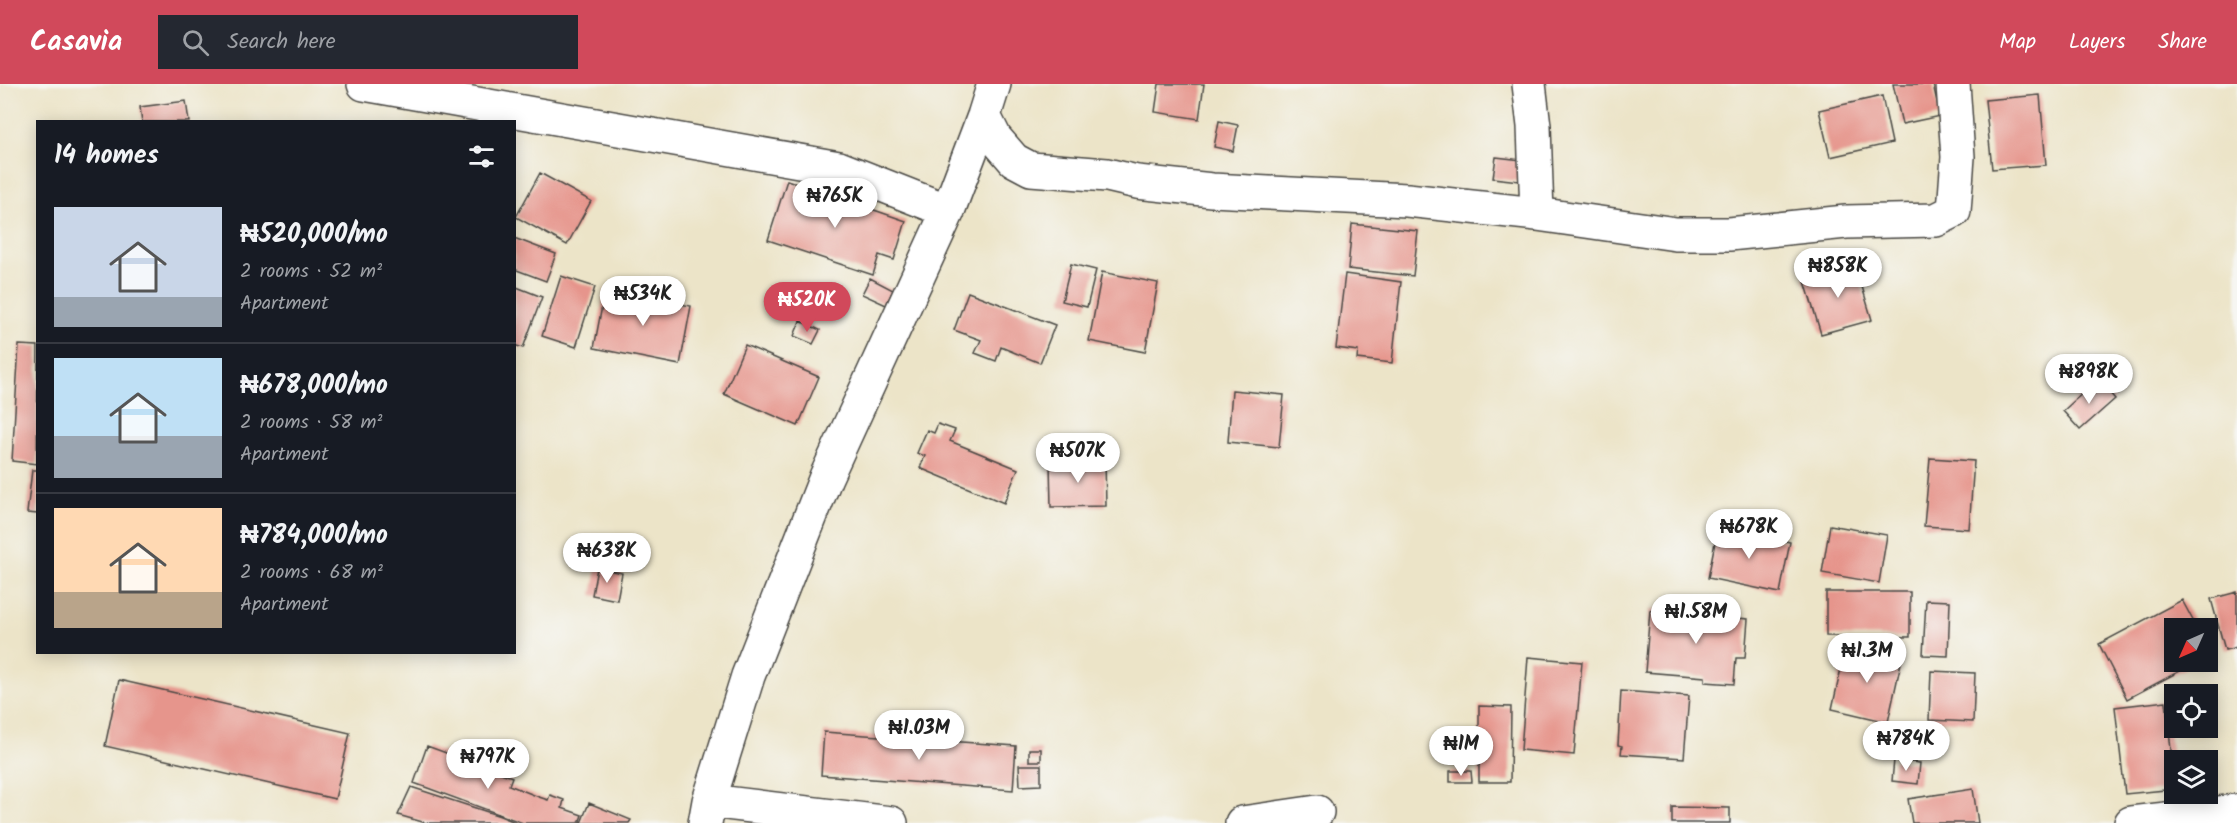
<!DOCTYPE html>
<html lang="en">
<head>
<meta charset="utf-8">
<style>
  :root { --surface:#171b24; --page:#242831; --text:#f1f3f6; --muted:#9ea1a6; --line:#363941; --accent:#d1495b }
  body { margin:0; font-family:Kalam,sans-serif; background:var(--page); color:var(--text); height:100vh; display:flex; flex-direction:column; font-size:22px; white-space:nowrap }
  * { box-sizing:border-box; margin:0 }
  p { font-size:20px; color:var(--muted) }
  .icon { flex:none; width:33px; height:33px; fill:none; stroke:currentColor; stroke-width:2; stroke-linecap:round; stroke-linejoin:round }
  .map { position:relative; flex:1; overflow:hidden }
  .side { position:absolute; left:36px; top:36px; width:480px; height:534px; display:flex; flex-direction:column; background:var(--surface); border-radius:0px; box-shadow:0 3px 15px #0003 }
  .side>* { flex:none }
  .needle { width:39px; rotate:225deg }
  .buttons { position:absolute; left:2164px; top:534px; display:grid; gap:12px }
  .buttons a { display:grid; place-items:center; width:54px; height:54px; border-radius:0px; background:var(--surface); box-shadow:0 3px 15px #0003; font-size:30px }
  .price { position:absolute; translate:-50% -51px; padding:0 14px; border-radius:21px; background:#fff; color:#222; font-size:20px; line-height:39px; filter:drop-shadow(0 2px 3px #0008) }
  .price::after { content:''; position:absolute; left:50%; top:36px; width:18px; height:14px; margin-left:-9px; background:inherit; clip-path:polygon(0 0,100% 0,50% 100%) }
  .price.on { background:var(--accent); color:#fff }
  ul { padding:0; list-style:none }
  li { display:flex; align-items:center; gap:18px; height:150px; padding:0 18px }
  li+li { border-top:2px solid var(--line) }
  li span { display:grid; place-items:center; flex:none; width:168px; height:120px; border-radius:0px; color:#555 }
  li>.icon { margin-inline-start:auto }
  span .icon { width:72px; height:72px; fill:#fffc; stroke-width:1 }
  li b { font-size:26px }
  h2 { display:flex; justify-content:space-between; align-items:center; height:72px; padding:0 18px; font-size:26px }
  header { display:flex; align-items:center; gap:36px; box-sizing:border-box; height:84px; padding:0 30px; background:var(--accent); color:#fff }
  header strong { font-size:28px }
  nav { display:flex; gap:33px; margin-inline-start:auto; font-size:21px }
  .search { width:420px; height:54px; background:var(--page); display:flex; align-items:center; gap:15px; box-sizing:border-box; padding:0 21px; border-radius:0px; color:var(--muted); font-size:22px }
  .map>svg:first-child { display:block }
  .building { fill:#e6958c }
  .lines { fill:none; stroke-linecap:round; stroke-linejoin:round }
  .minor-casing { stroke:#484743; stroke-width:36 }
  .minor { stroke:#fff; stroke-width:33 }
</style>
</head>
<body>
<header>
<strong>Casavia</strong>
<div class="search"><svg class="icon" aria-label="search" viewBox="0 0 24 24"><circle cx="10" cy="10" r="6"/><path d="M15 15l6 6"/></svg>Search here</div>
<nav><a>Map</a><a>Layers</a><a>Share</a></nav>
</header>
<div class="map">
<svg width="2237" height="739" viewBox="0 0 2237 739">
  <rect width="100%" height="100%" fill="#f6f6f2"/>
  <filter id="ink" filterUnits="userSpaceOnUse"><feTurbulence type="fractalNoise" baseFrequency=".0167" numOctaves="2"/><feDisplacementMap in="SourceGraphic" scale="12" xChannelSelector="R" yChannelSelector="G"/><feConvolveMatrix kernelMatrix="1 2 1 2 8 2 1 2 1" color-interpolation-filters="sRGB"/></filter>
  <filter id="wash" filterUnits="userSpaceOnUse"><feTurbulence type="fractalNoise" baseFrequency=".008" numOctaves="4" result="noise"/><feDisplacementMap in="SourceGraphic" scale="24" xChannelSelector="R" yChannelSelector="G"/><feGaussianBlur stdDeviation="1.35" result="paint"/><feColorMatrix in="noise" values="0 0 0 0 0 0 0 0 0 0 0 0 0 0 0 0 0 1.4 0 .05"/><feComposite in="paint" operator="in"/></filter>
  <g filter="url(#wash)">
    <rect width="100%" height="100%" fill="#ece4c8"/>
    <g id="blocks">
      <!-- building -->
      <path class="building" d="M 1159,0 L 1204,0 L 1199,35 L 1155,28 Z
        M 1893,0 L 1933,0 L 1940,32 L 1902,40 Z
        M 2040,11 L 2046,81 L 1992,85 L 1985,16 Z
        M 1882,12 L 1892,59 L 1830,73 L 1819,26 Z
        M 186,17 L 189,38 L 142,38 L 140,23 Z
        M 1219,37 L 1238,41 L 1233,67 L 1214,63 Z
        M 1496,73 L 1530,77 L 1528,98 L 1493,94 Z
        M 540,89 L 591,117 L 567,161 L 516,133 Z
        M 787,96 L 906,137 L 894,176 L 879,171 L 873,191 L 768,156 Z
        M 1352,140 L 1418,147 L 1413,192 L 1348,185 Z
        M 514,154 L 556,170 L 546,197 L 514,185 Z
        M 1855,179 L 1872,236 L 1821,250 L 1804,194 Z
        M 1071,180 L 1096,186 L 1087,223 L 1062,217 Z
        M 1102,188 L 1158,199 L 1145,268 L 1089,257 Z
        M 1345,190 L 1401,198 L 1392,279 L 1357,275 L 1358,267 L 1336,264 Z
        M 561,192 L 595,203 L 576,263 L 542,252 Z
        M 870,194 L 893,206 L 886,221 L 862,210 Z
        M 514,202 L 542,213 L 523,264 L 514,261 Z
        M 605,206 L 691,222 L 680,281 L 594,264 Z
        M 968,208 L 1055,241 L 1040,279 L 1001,263 L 996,277 L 975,269 L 981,256 L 954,246 Z
        M 800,237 L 820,246 L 813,260 L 794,252 Z
        M 19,261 L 38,262 L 37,380 L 12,377 Z
        M 745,261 L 819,293 L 798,342 L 724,310 Z
        M 2098,295 L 2115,315 L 2080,346 L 2063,327 Z
        M 1232,306 L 1284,311 L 1279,363 L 1228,358 Z
        M 938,340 L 955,346 L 950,357 L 1018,385 L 1004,419 L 920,384 L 925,372 L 917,369 L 927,346 L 934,349 Z
        M 1930,374 L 1974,377 L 1969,445 L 1924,442 Z
        M 1105,376 L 1106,422 L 1051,423 L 1050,378 Z
        M 32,386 L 38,386 L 38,430 L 27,429 Z
        M 1830,441 L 1887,451 L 1879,499 L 1822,489 Z
        M 1718,443 L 1790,458 L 1780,509 L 1708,494 Z
        M 597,484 L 622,489 L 617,516 L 592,511 Z
        M 1826,508 L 1910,508 L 1910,553 L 1826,552 Z
        M 2237,508 L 2237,563 L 2225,566 L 2211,515 Z
        M 1926,516 L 1950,517 L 1948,572 L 1923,571 Z
        M 2182,516 L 2197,544 L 2175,544 L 2175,578 L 2197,578 L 2127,615 L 2099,560 Z
        M 1650,526 L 1748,535 L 1745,574 L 1736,574 L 1734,600 L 1705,598 L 1705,593 L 1645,588 Z
        M 1846,562 L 1902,574 L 1888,638 L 1832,625 Z
        M 1528,573 L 1582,578 L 1574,671 L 1521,666 Z
        M 1931,587 L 1975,589 L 1973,638 L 1929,636 Z
        M 119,596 L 350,649 L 335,715 L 105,662 Z
        M 1621,607 L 1689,612 L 1684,674 L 1621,670 L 1622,662 L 1618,661 Z
        M 2166,617 L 2175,705 L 2125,710 L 2115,623 Z
        M 1479,622 L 1511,623 L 1510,698 L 1479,698 Z
        M 824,648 L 1016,662 L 1013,706 L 821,691 Z
        M 427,662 L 512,693 L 509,701 L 539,713 L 548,716 L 550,711 L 564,716 L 562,724 L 582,731 L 579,739 L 523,739 L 414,699 Z
        M 1029,665 L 1041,665 L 1041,677 L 1029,677 Z
        M 1894,676 L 1920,679 L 1918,700 L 1892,697 Z
        M 1019,681 L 1041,681 L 1041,701 L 1020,702 Z
        M 1450,687 L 1471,687 L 1472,698 L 1450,698 Z
        M 411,703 L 500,732 L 517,739 L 426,739 L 398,731 Z
        M 1973,705 L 1978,739 L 1912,739 L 1908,715 Z
        M 589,719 L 631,736 L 629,739 L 581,739 Z
        M 1672,723 L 1730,724 L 1730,739 L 1672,739 Z"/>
    </g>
  </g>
  <g filter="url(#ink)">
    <use href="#blocks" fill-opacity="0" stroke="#484743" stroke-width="1.5"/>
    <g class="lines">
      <!-- minor casing -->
      <g class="minor-casing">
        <path id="minor" d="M 364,0 L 839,84 L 948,127
          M 984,32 L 995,54 L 1014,76 L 1031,85 L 1107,91 L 1137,98 L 1212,106 L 1407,116 L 1537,130 L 1534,42 L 1529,0
          M 1537,130 L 1676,150 L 1729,150 L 1846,138 L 1936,136 L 1954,127 L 1958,73 L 1953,0
          M 709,717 L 891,739
          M 705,739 L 709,717 L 748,592 L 826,393 L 948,127 L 984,32 L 994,0
          M 1242,739 L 1317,728
          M 2131,739 L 2237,727"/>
      </g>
      <!-- minor -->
      <use href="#minor" class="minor"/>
    </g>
  </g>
</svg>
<div class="buttons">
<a><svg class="needle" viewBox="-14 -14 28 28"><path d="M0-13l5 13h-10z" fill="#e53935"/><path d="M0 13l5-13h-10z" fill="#9ea1a6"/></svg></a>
<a><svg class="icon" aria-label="locate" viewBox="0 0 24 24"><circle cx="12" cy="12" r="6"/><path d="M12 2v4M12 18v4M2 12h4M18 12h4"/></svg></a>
<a><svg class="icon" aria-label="layers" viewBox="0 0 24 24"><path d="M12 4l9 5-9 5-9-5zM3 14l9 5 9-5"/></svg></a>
</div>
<b class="price" style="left:835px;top:145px">₦765K</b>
<b class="price" style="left:1838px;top:215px">₦858K</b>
<b class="price" style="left:643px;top:243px">₦534K</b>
<b class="price on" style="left:807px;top:249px">₦520K</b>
<b class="price" style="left:2089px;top:321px">₦898K</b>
<b class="price" style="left:1078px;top:400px">₦507K</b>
<b class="price" style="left:1749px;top:476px">₦678K</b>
<b class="price" style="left:607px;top:500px">₦638K</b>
<b class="price" style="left:1696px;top:561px">₦1.58M</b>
<b class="price" style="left:1867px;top:600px">₦1.3M</b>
<b class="price" style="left:919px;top:677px">₦1.03M</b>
<b class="price" style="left:1906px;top:688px">₦784K</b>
<b class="price" style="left:1461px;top:693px">₦1M</b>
<b class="price" style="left:488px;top:706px">₦797K</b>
<section class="side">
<h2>14 homes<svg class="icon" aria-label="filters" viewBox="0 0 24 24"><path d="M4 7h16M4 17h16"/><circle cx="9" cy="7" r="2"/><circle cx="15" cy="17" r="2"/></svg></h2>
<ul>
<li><span style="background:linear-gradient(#c9d6e8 75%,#9aa5b1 0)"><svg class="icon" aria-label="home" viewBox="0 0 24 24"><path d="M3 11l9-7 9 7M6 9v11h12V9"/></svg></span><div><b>₦520,000/mo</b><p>2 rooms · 52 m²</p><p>Apartment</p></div></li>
<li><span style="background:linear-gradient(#bfe0f5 65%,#9aa5b1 0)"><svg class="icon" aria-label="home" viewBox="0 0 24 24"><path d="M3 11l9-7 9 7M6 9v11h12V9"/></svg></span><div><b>₦678,000/mo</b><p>2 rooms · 58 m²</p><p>Apartment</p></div></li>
<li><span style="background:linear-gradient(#ffd9b3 70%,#b9a48a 0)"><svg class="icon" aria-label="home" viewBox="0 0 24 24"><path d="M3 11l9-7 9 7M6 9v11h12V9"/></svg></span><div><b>₦784,000/mo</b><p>2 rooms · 68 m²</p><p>Apartment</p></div></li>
</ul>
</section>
</div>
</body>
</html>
